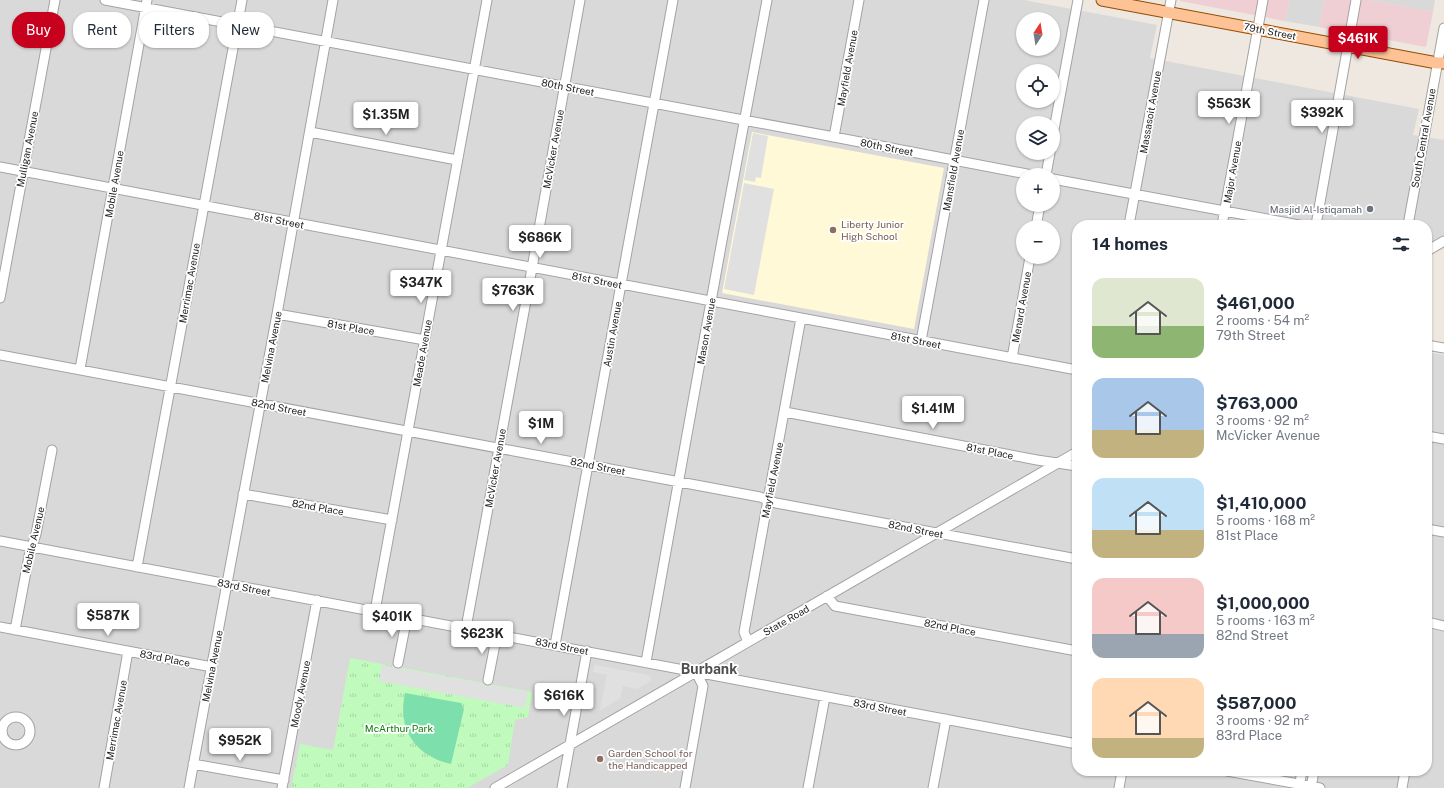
<!DOCTYPE html>
<html lang="en">
<head>
<meta charset="utf-8">
<style>
  :root { --surface:#fff; --page:#f2f2f3; --text:#1f2937; --muted:#747a83; --accent:#c7001d }
  body { margin:0; font-family:"Public Sans",sans-serif; background:var(--page); color:var(--text); height:100vh; display:flex; flex-direction:column; font-size:15px; white-space:nowrap }
  * { box-sizing:border-box; margin:0 }
  p { font-size:13px; color:var(--muted) }
  .icon { flex:none; width:22px; height:22px; fill:none; stroke:currentColor; stroke-width:2; stroke-linecap:round; stroke-linejoin:round }
  .map { position:relative; flex:1; overflow:hidden }
  .panel { position:absolute; left:1072px; top:220px; width:360px; height:556px; display:flex; flex-direction:column; background:var(--surface); border-radius:16px; box-shadow:0 1px 3px #0004 }
  .panel>* { flex:none }
  .guide { position:absolute; left:12px; top:12px; width:380px; height:36px; display:flex; gap:8px }
  .needle { width:26px; rotate:12deg }
  .fabs { position:absolute; left:1016px; top:12px; display:grid; gap:8px }
  .fabs a { display:grid; place-items:center; width:44px; height:44px; border-radius:50%; background:var(--surface); box-shadow:0 1px 3px #0004; font-size:20px }
  .price { position:absolute; translate:-50% -34px; padding:0 9px; border-radius:4px; background:#fff; color:#222; font-size:13px; line-height:26px; filter:drop-shadow(0 1px 2px #0008) }
  .price::after { content:''; position:absolute; left:50%; top:24px; width:12px; height:9px; margin-left:-6px; background:inherit; clip-path:polygon(0 0,100% 0,50% 100%) }
  .price.active { background:var(--accent); color:#fff }
  ul { padding:0; list-style:none }
  li { display:flex; align-items:center; gap:12px; height:100px; padding:0 20px }
  li span { display:grid; place-items:center; flex:none; width:112px; height:80px; border-radius:12px; color:#555 }
  li>.icon { margin-inline-start:auto }
  span .icon { width:48px; height:48px; fill:#fffc; stroke-width:1 }
  li b { font-size:17px }
  h2 { display:flex; justify-content:space-between; align-items:center; height:48px; padding:0 20px; font-size:17px }
  .tag { padding:0 14px; border-radius:16px; background:var(--surface); box-shadow:0 1px 3px #0004; font-size:14px; line-height:36px }
  .tag.active { background:var(--accent); color:#fff }
  .map>svg:first-child { display:block }
  .residential { fill:#dad9d9; fill-rule:evenodd }
  .commercial { fill:#efcfd3 }
  .education { fill:#fff9d8 }
  .park { fill:url(#park-tufts) }
  .pitch { fill:#7ddfab }
  .parking { fill:#e0e0e0 }
  .lines { fill:none; stroke-linecap:round; stroke-linejoin:round }
  .minor-casing { stroke:#a3a3a3; stroke-width:11 }
  .major-casing { stroke:#934d00; stroke-width:13 }
  .minor { stroke:#fff; stroke-width:9 }
  .major { stroke:#fdc296; stroke-width:11 }
  .worship-dot { fill:#6b7280; stroke:#fff; stroke-width:1.5 }
  .education-dot { fill:#8d6e63; stroke:#fff; stroke-width:1.5 }
  .labels { text-anchor:middle; dominant-baseline:central; stroke-width:3.5; stroke-linejoin:round; paint-order:stroke }
  .street-label { font-size:10px; fill:#1c1c1c; stroke:#fff }
  .worship-label { font-size:10px; fill:#5b616d; stroke:#fff; text-anchor:end }
  .education-label { font-size:10px; fill:#785e54; stroke:#fff; text-anchor:start }
  .park-label { font-size:10px; fill:#117a09; stroke:#fff }
  .district-label { font-size:14px; font-weight:bold; fill:#4f4f4f; stroke:#fff }
</style>
</head>
<body>
<div class="map">
<svg width="1444" height="788" viewBox="0 0 1444 788">
  <defs>
    <pattern id="park-tufts" width="24" height="20" patternUnits="userSpaceOnUse"><rect width="24" height="20" fill="#c0fabc"/><path d="M3 7l-1-3M5 7V3M7 7l1-3M15 17l-1-3M17 17v-4M19 17l1-3" fill="none" stroke="#a4d6a1"/></pattern>
  </defs>
  <rect width="100%" height="100%" fill="#eee8e1"/>
  <!-- residential -->
  <path class="residential" d="M 0,0 L 1024,0 L 1157,25 L 1150,58 L 1419,109 L 1413,135 L 1444,140 L 1444,248 L 1427,257 L 1427,225 L 1077,225 L 1077,771 L 1427,771 L 1427,352 L 1444,355 L 1444,788 L 0,788 ZM 1023,19 L 1053,19 L 1053,49 L 1023,49 ZM 1023,71 L 1053,71 L 1053,101 L 1023,101 ZM 1023,123 L 1053,123 L 1053,153 L 1023,153 ZM 1023,175 L 1053,175 L 1053,205 L 1023,205 ZM 1023,227 L 1053,227 L 1053,257 L 1023,257 Z
    M 1289,0 L 1324,0 L 1319,27 L 1285,21 Z
    M 1368,0 L 1435,0 L 1433,12 Z"/>
  <!-- commercial -->
  <path class="commercial" d="M 1180,0 L 1289,0 L 1285,21 L 1180,1 Z
    M 1324,0 L 1368,0 L 1433,12 L 1426,47 L 1319,27 Z"/>
  <!-- education -->
  <path class="education" d="M 752,132 L 944,168 L 914,329 L 722,293 Z"/>
  <!-- park -->
  <path class="park" d="M 350,658 L 532,692 L 528,717 L 515,720 L 508,765 L 467,788 L 291,788 L 300,744 L 333,750 Z"/>
  <!-- pitch -->
  <path class="pitch" d="M 405,693 L 461,703 L 464,709 L 451,764 C 415,756 397,729 405,693 Z"/>
  <!-- parking -->
  <path class="parking" d="M 753,133 L 768,136 L 761,178 L 756,177 L 755,182 L 744,180 Z
    M 744,183 L 774,189 L 754,295 L 724,289 Z
    M 382,665 L 528,692 L 525,708 L 379,681 Z
    M 595,665 L 648,675 L 652,680 L 637,689 L 623,686 L 620,699 L 600,710 L 607,675 L 593,672 Z"/>
  <g class="lines">
    <!-- minor casing -->
    <g class="minor-casing">
      <path id="minor" d="M 105,0 L 834,137 L 1032,175
        M 310,132 L 457,160
        M 1053,135 L 1078,0
        M 834,137 L 859,0
        M 0,167 L 1077,370
        M 1046,175 L 1050,153
        M 1053,179 L 1299,225
        M 1129,225 L 1171,0
        M 1222,225 L 1263,0
        M 1316,225 L 1356,0
        M 1408,225 L 1444,28
        M 1036,227 L 1040,205
        M 1427,251 L 1444,241
        M 0,298 L 55,0
        M 277,314 L 425,340
        M 921,341 L 984,0
        M 1427,345 L 1444,348
        M 0,355 L 760,497 L 776,503 L 1077,559
        M 1012,358 L 1030,257
        M 80,369 L 147,0
        M 785,412 L 1037,460 L 1077,466
        M 1427,436 L 1444,439
        M 243,494 L 392,520
        M 1427,529 L 1444,532
        M 0,541 L 1077,744
        M 137,567 L 242,0
        M 827,596 L 835,606 L 1077,651
        M 375,611 L 487,0
        M 1427,622 L 1444,626
        M 0,627 L 212,667
        M 466,628 L 532,268 L 580,0
        M 15,630 L 29,556 L 36,534 L 52,450
        M 748,642 L 744,632 L 801,318
        M 555,645 L 673,0
        M 646,662 L 721,246 L 767,0
        M 398,663 L 407,617
        M 488,680 L 497,634
        M2 731a14 14 0 1 1 28 0a14 14 0 1 1-28 0Z
        M 193,764 L 284,780
        M 1227,771 L 1320,788
        M 104,788 L 128,651
        M 189,788 L 277,314 L 333,0
        M 282,788 L 317,600
        M 495,788 L 1077,452
        M 562,788 L 587,651
        M 685,788 L 703,686 L 696,672
        M 808,788 L 825,697
        M 933,788 L 946,719
        M 1119,788 L 1122,771
        M 1299,788 L 1302,771
        M 1311,788 L 1314,771
        M 1402,788 L 1405,771"/>
    </g>
    <!-- major casing -->
    <g class="major-casing">
      <path id="major" d="M 1102,0 L 1437,63 L 1444,63"/>
    </g>
    <!-- minor -->
    <use href="#minor" class="minor"/>
    <!-- major -->
    <use href="#major" class="major"/>
  </g>
  <!-- markers -->
  <circle class="worship-dot" cx="1370" cy="209" r="4"/>
  <g class="education-dot">
    <circle cx="833" cy="230" r="4"/>
    <circle cx="600" cy="759" r="4"/>
  </g>
  <g class="labels">
    <!-- street labels -->
    <g class="street-label">
      <text transform="translate(1270 31) rotate(11)">79th Street</text>
      <text transform="translate(847 68) rotate(-80)">Mayfield Avenue</text>
      <text transform="translate(568 87) rotate(11)">80th Street</text>
      <text transform="translate(1150 112) rotate(-80)">Massasoit Avenue</text>
      <text transform="translate(1423 138) rotate(-80)">South Central Avenue</text>
      <text transform="translate(887 147) rotate(11)">80th Street</text>
      <text transform="translate(27 149) rotate(-79)">Mulligan Avenue</text>
      <text transform="translate(553 149) rotate(-80)">McVicker Avenue</text>
      <text transform="translate(953 170) rotate(-80)">Mansfield Avenue</text>
      <text transform="translate(1232 172) rotate(-80)">Major Avenue</text>
      <text transform="translate(114 184) rotate(-80)">Mobile Avenue</text>
      <text transform="translate(279 220) rotate(11)">81st Street</text>
      <text transform="translate(597 280) rotate(11)">81st Street</text>
      <text transform="translate(189 283) rotate(-80)">Merrimac Avenue</text>
      <text transform="translate(1021 307) rotate(-80)">Menard Avenue</text>
      <text transform="translate(351 327) rotate(10)">81st Place</text>
      <text transform="translate(706 331) rotate(-80)">Mason Avenue</text>
      <text transform="translate(612 334) rotate(-80)">Austin Avenue</text>
      <text transform="translate(916 340) rotate(11)">81st Street</text>
      <text transform="translate(271 347) rotate(-79)">Melvina Avenue</text>
      <text transform="translate(422 353) rotate(-80)">Meade Avenue</text>
      <text transform="translate(279 407) rotate(11)">82nd Street</text>
      <text transform="translate(990 451) rotate(11)">81st Place</text>
      <text transform="translate(598 466) rotate(11)">82nd Street</text>
      <text transform="translate(495 468) rotate(-80)">McVicker Avenue</text>
      <text transform="translate(772 480) rotate(-79)">Mayfield Avenue</text>
      <text transform="translate(318 507) rotate(10)">82nd Place</text>
      <text transform="translate(916 529) rotate(11)">82nd Street</text>
      <text transform="translate(33 540) rotate(-77)">Mobile Avenue</text>
      <text transform="translate(244 587) rotate(11)">83rd Street</text>
      <text transform="translate(786 620) rotate(-30)">State Road</text>
      <text transform="translate(950 627) rotate(11)">82nd Place</text>
      <text transform="translate(562 646) rotate(11)">83rd Street</text>
      <text transform="translate(165 658) rotate(11)">83rd Place</text>
      <text transform="translate(212 666) rotate(-79)">Melvina Avenue</text>
      <text transform="translate(300 694) rotate(-79)">Moody Avenue</text>
      <text transform="translate(880 707) rotate(11)">83rd Street</text>
      <text transform="translate(116 720) rotate(-80)">Merrimac Avenue</text>
    </g>
    <!-- worship labels -->
    <g class="worship-label">
      <text x="1362" y="209">Masjid Al-Istiqamah</text>
    </g>
    <!-- education labels -->
    <g class="education-label">
      <text x="841" y="224">Liberty Junior<tspan x="841" dy="12">High School</tspan></text>
      <text x="608" y="753">Garden School for<tspan x="608" dy="12">the Handicapped</tspan></text>
    </g>
    <!-- park labels -->
    <g class="park-label">
      <text x="399" y="728">McArthur Park</text>
    </g>
    <!-- district labels -->
    <g class="district-label">
      <text x="709" y="669">Burbank</text>
    </g>
  </g>
</svg>
<div class="fabs">
<a><svg class="needle" viewBox="-14 -14 28 28"><path d="M0-13l5 13h-10z" fill="#e53935"/><path d="M0 13l5-13h-10z" fill="#747a83"/></svg></a>
<a><svg class="icon" aria-label="locate" viewBox="0 0 24 24"><circle cx="12" cy="12" r="6"/><path d="M12 2v4M12 18v4M2 12h4M18 12h4"/></svg></a>
<a><svg class="icon" aria-label="layers" viewBox="0 0 24 24"><path d="M12 4l9 5-9 5-9-5zM3 14l9 5 9-5"/></svg></a>
<a>+</a>
<a>−</a>
</div>
<b class="price active" style="left:1358px;top:60px">$461K</b>
<b class="price" style="left:1229px;top:125px">$563K</b>
<b class="price" style="left:1322px;top:134px">$392K</b>
<b class="price" style="left:386px;top:136px">$1.35M</b>
<b class="price" style="left:540px;top:259px">$686K</b>
<b class="price" style="left:421px;top:304px">$347K</b>
<b class="price" style="left:513px;top:312px">$763K</b>
<b class="price" style="left:933px;top:430px">$1.41M</b>
<b class="price" style="left:541px;top:445px">$1M</b>
<b class="price" style="left:108px;top:637px">$587K</b>
<b class="price" style="left:392px;top:638px">$401K</b>
<b class="price" style="left:482px;top:655px">$623K</b>
<b class="price" style="left:564px;top:717px">$616K</b>
<b class="price" style="left:240px;top:762px">$952K</b>
<div class="guide">
<a class="tag active">Buy</a>
<a class="tag">Rent</a>
<a class="tag">Filters</a>
<a class="tag">New</a>
</div>
<section class="panel">
<h2>14 homes<svg class="icon" aria-label="filters" viewBox="0 0 24 24"><path d="M4 7h16M4 17h16"/><circle cx="9" cy="7" r="2"/><circle cx="15" cy="17" r="2"/></svg></h2>
<ul>
<li><span style="background:linear-gradient(#dfe7d0 60%,#8fb573 0)"><svg class="icon" aria-label="home" viewBox="0 0 24 24"><path d="M3 11l9-7 9 7M6 9v11h12V9"/></svg></span><div><b>$461,000</b><p>2 rooms · 54 m²</p><p>79th Street</p></div></li>
<li><span style="background:linear-gradient(#a9c7e8 65%,#c2b280 0)"><svg class="icon" aria-label="home" viewBox="0 0 24 24"><path d="M3 11l9-7 9 7M6 9v11h12V9"/></svg></span><div><b>$763,000</b><p>3 rooms · 92 m²</p><p>McVicker Avenue</p></div></li>
<li><span style="background:linear-gradient(#bfe0f5 65%,#c2b280 0)"><svg class="icon" aria-label="home" viewBox="0 0 24 24"><path d="M3 11l9-7 9 7M6 9v11h12V9"/></svg></span><div><b>$1,410,000</b><p>5 rooms · 168 m²</p><p>81st Place</p></div></li>
<li><span style="background:linear-gradient(#f6c9c9 70%,#9aa5b1 0)"><svg class="icon" aria-label="home" viewBox="0 0 24 24"><path d="M3 11l9-7 9 7M6 9v11h12V9"/></svg></span><div><b>$1,000,000</b><p>5 rooms · 163 m²</p><p>82nd Street</p></div></li>
<li><span style="background:linear-gradient(#ffd9b3 75%,#c2b280 0)"><svg class="icon" aria-label="home" viewBox="0 0 24 24"><path d="M3 11l9-7 9 7M6 9v11h12V9"/></svg></span><div><b>$587,000</b><p>3 rooms · 92 m²</p><p>83rd Place</p></div></li>
</ul>
</section>
</div>
</body>
</html>
